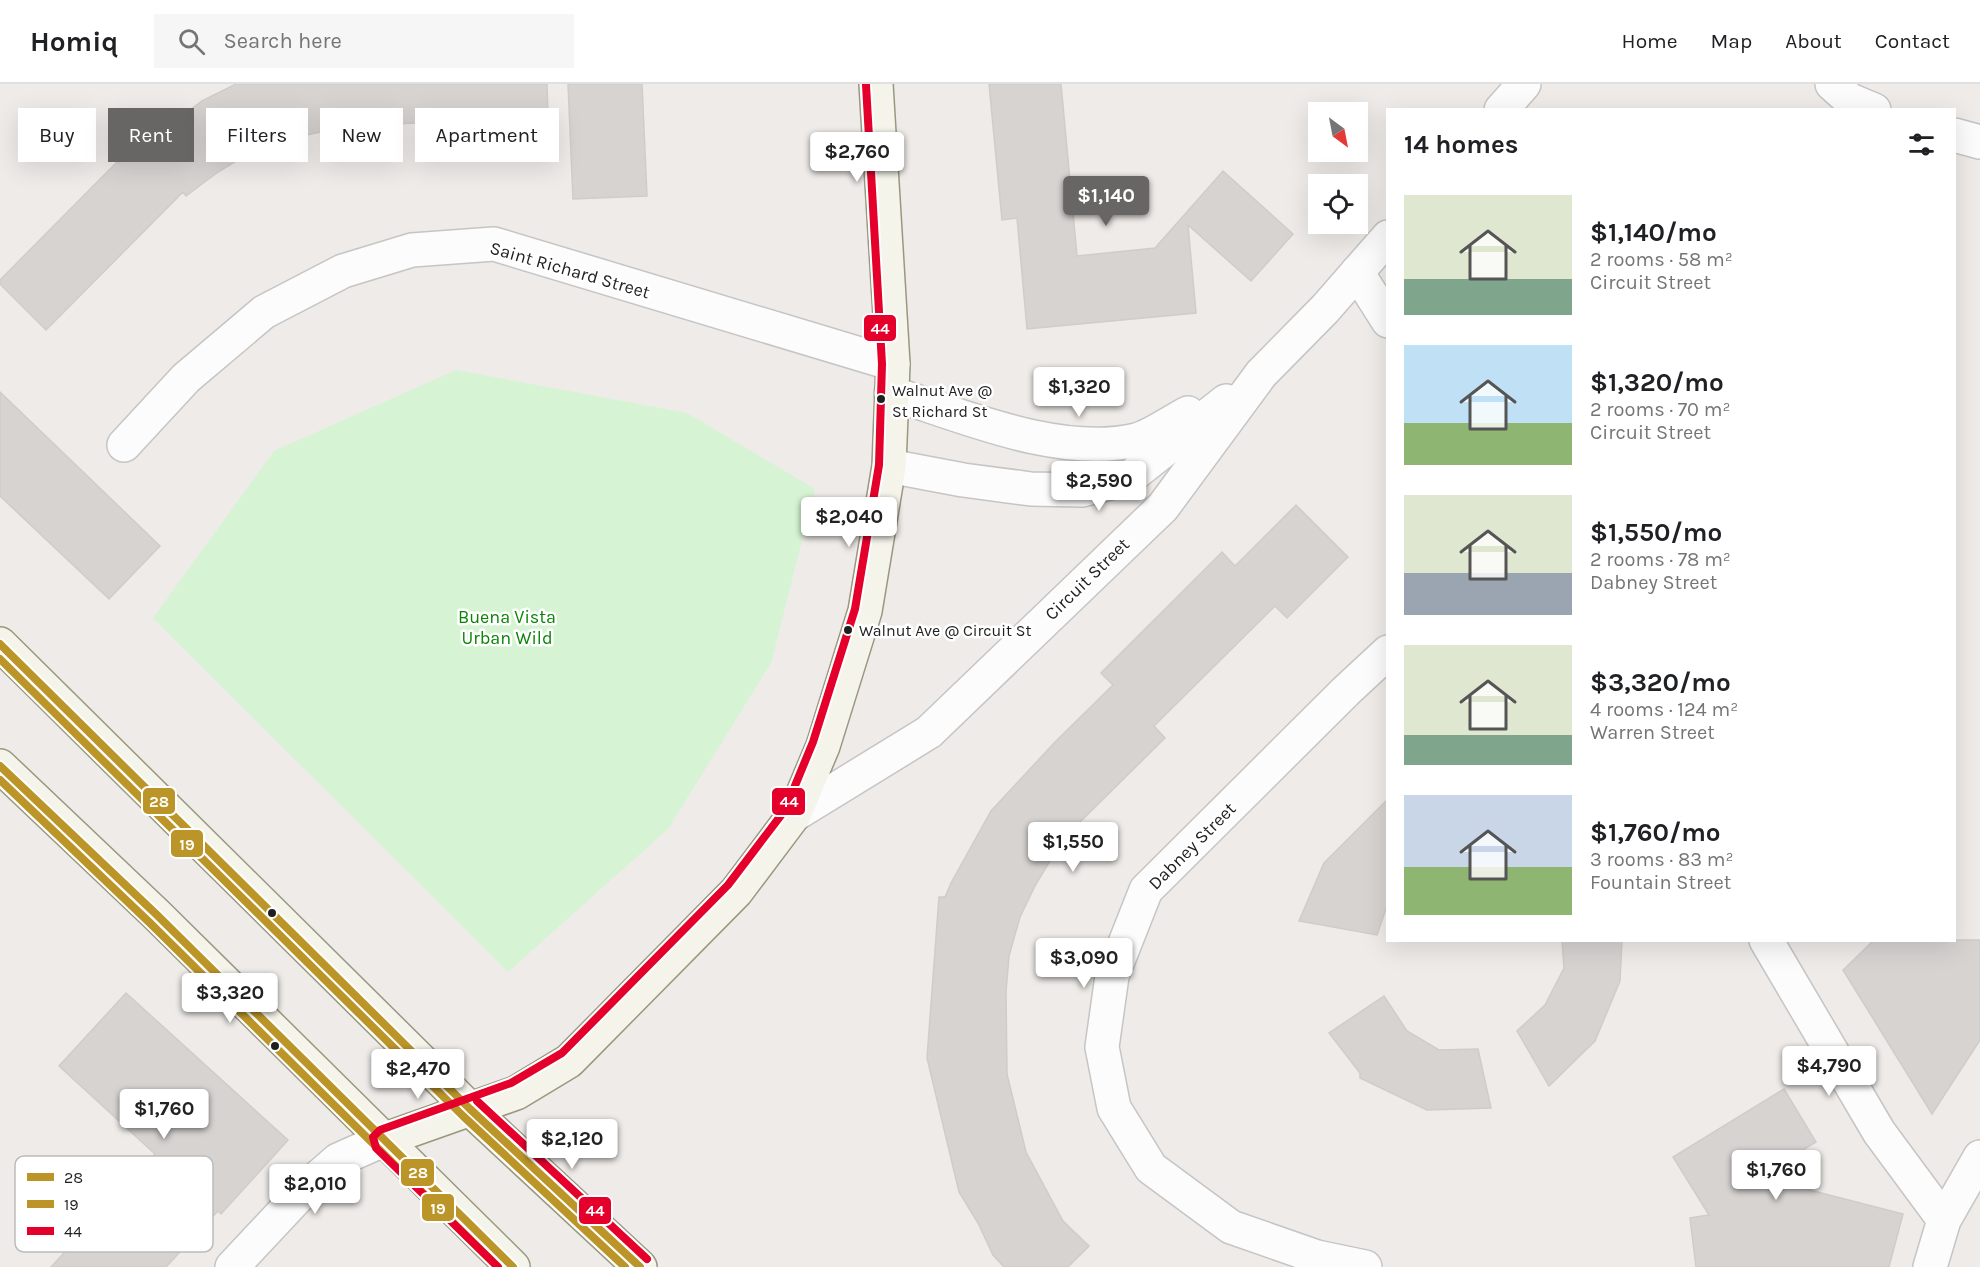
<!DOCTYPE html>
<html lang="en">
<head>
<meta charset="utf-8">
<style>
  :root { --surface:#fff; --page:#f6f6f6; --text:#202124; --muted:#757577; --line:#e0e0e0; --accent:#676665 }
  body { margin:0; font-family:Karla,sans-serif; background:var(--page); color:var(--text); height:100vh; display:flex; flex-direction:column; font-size:22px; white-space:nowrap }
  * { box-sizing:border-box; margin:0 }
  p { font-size:20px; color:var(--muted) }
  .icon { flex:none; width:33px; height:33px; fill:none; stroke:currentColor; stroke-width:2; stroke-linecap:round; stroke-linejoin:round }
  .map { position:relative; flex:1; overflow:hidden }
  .panel { position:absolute; left:1386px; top:24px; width:570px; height:834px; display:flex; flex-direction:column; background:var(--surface); border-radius:0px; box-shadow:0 6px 24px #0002 }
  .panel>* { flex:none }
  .hud { position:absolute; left:18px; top:24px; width:570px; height:54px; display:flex; gap:12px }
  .needle { width:39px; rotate:148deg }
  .buttons { position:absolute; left:1308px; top:18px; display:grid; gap:12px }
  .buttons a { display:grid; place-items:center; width:60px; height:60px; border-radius:0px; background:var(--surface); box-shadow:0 6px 24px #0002; font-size:30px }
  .price { position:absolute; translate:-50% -51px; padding:0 14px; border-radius:6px; background:#fff; color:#222; font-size:20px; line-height:39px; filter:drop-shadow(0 2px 3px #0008) }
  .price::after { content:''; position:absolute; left:50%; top:36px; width:18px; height:14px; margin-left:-9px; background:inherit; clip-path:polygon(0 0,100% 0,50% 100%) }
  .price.on { background:var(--accent); color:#fff }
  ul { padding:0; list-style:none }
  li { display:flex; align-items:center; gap:18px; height:150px; padding:0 18px }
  li span { display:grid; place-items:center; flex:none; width:168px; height:120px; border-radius:0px; color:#555 }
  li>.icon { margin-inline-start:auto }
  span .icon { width:72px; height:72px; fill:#fffc; stroke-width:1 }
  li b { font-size:26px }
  h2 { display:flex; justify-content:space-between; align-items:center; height:72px; padding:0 18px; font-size:26px }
  .chip { padding:0 21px; border-radius:0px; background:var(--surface); box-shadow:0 6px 24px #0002; font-size:21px; line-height:54px }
  .chip.on { background:var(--accent); color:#fff }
  header { display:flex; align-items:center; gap:36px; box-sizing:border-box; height:84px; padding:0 30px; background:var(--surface); border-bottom:2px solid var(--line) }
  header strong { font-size:28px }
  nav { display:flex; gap:33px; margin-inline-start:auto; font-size:21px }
  .search { width:420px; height:54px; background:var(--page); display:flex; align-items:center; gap:15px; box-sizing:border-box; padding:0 21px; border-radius:0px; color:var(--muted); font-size:22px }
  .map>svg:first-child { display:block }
  .park { fill:#d6f4d3 }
  .building { fill:#d6d3d1; stroke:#d1ccc9; stroke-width:1.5 }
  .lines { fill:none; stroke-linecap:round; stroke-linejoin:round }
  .street-casing { stroke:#c6c5c4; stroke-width:36 }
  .secondary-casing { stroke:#99987f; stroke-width:36 }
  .street { stroke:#fcfcfc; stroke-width:33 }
  .secondary { stroke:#f4f4eb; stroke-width:33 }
  .bus-1-casing { stroke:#fff; stroke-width:12 }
  .bus-2-casing { stroke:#fff; stroke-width:12 }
  .bus-3-casing { stroke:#fff; stroke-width:12 }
  .bus-1 { stroke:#bc9528; stroke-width:8 }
  .bus-2 { stroke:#bc9528; stroke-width:8 }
  .bus-3 { stroke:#e4002b; stroke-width:8 }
  .bus-dot { fill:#1f1f1f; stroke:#fff; stroke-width:2 }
  .labels { text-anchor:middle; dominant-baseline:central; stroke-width:5; stroke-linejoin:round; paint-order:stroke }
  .bus-label { font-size:16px; fill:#1f1f1f; stroke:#fff; text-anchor:start }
  .street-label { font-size:18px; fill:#1f1f1f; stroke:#fff }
  .park-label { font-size:18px; fill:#098506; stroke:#fff }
  .key { fill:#fff; stroke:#bcbcbc; stroke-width:1.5 }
  .key-label { font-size:16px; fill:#1f1f1f }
  .line-badge { stroke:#fff; stroke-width:2 }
  .badge-label { font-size:16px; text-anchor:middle; font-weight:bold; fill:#fff }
</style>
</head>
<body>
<header>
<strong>Homiq</strong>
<div class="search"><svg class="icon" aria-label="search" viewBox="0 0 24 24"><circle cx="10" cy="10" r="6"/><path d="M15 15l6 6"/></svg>Search here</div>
<nav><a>Home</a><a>Map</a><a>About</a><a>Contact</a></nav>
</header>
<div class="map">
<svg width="1980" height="1183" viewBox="0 0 1980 1183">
  <rect width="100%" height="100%" fill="#eeebe8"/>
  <!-- park -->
  <path class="park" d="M 456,286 L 687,329 L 815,405 L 771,579 L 668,745 L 508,888 L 153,534 L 274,367 Z"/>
  <!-- building -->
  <path class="building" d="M 236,0 L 547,0 L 548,33 L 350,42 L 287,55 L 251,68 L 218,88 L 186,112 L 183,108 L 46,246 L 0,200 L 0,196 L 118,77 L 120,80 L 202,17 Z
    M 568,0 L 642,0 L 647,112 L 573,115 Z
    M 989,0 L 1061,0 L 1077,172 L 1155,164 L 1223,87 L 1293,150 L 1251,197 L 1188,141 L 1196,229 L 1027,245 L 1017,134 L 1002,136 Z
    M 0,308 L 160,462 L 109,515 L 0,412 Z
    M 1296,421 L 1348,473 L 1287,534 L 1275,522 L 1154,642 L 1165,654 L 1079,739 L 1081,741 L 1056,767 L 1036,800 L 1020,833 L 1009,872 L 1006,908 L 1007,990 L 1026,1068 L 1063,1137 L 1089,1162 L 1068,1183 L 1004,1183 L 993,1171 L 978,1139 L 959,1108 L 927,974 L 939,813 L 945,813 L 951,799 L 991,727 L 1055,658 L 1113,601 L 1101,589 L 1222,468 L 1235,482 Z
    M 1388,715 L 1388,819 L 1377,851 L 1299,837 L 1324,779 Z
    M 1562,856 L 1622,856 L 1620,897 L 1595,957 L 1549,1002 L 1517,947 L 1545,921 L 1564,884 Z
    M 1874,856 L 1980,856 L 1980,956 L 1932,1030 L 1843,886 Z
    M 126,909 L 288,1056 L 221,1130 L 218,1127 L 166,1183 L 51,1183 L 155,1070 L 59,982 Z
    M 1384,912 L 1407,947 L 1439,966 L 1478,965 L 1491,1024 L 1427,1026 L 1360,994 L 1360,989 L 1329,949 Z
    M 1784,1005 L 1816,1058 L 1759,1093 L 1903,1130 L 1889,1183 L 1696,1183 L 1690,1134 L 1709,1131 L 1673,1073 Z"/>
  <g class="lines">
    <!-- street casing -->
    <g class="street-casing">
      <path id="street" d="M 1832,0 L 1850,16 L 1874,26
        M 1501,26 L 1524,0
        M 1954,51 L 1980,58
        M 1357,188 L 1388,237
        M 891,309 C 963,332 1060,374 1136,356 C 1150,353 1174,336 1188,329
        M 124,361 L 186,294 L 264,228 L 343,187 L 412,166 L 494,160 L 893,280
        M 889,382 L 963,396 L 1031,405 L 1082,406 L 1129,394 L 1226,317
        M 794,731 L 929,648 L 1163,423 L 1261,290 L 1325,225 L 1388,153
        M 1766,856 L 1879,1048 L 1944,1136
        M 232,1183 L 307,1103 L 338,1076 L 383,1056
        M 1365,1183 L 1317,1173 L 1231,1143 L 1151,1084 L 1114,1024 L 1102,963 L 1112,892 L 1146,806 L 1346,607 L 1388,568
        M 1930,1183 L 1944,1136 L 1980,1073"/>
    </g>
    <!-- secondary casing -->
    <g class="secondary-casing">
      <path id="secondary" d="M 0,560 L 470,1025 L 640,1183
        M 0,682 L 157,831 L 513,1183
        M 383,1056 L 516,1009 L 569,977 L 736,808 L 794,731 L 823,662 L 865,527 L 889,382 L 893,280 L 876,0"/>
    </g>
    <!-- street -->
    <use href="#street" class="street"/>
    <!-- secondary -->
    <use href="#secondary" class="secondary"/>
    <!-- bus-1 casing -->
    <g class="bus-1-casing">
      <path id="bus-1" d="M 0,560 L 470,1025 L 640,1183
        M 0,682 L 157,831 L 513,1183"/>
    </g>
    <!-- bus-2 casing -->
    <g class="bus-2-casing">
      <path id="bus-2" d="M 0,575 L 463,1032 L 625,1183
        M 0,696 L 150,839 L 498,1183"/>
    </g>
    <!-- bus-3 casing -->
    <g class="bus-3-casing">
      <path id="bus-3" d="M 477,1017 L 647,1175
        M 498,1183 L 376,1064 L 373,1053 L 380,1046 L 511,999 L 562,969 L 728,801 L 785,726 L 813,658 L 855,525 L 879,381 L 882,280 L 866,1"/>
    </g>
    <!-- bus-1 -->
    <use href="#bus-1" class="bus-1"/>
    <!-- bus-2 -->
    <use href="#bus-2" class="bus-2"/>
    <!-- bus-3 -->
    <use href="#bus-3" class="bus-3"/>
  </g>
  <!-- markers -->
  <g class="bus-dot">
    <circle cx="881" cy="315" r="5"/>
    <circle cx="848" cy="546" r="5"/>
    <circle cx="272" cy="829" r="5"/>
    <circle cx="275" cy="962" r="5"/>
  </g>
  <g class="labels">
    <!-- bus labels -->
    <g class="bus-label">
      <text x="892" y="306">Walnut Ave @<tspan x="892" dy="21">St Richard St</tspan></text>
      <text x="859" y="546">Walnut Ave @ Circuit St</text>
    </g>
    <!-- street labels -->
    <g class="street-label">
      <text transform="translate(570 186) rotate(16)">Saint Richard Street</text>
      <text transform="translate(1087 495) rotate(-44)">Circuit Street</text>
      <text transform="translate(1192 762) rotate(-45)">Dabney Street</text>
    </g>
    <!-- park labels -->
    <g class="park-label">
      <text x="507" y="533">Buena Vista<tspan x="507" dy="21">Urban Wild</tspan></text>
    </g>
  </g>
  <!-- legend -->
  <rect x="15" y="1072" width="198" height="96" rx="9" class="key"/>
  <rect x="27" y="1089" width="27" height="8" fill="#bc9528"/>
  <rect x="27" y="1116" width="27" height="8" fill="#bc9528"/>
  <rect x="27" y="1143" width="27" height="8" fill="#e4002b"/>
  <g class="key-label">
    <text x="64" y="1099">28</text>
    <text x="64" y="1126">19</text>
    <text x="64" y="1153">44</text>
  </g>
  <g class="line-badge">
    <rect x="863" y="230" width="34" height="28" rx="6" fill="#e4002b"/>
    <rect x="142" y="703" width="34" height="28" rx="6" fill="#bc9528"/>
    <rect x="771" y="703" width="35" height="29" rx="6" fill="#e4002b"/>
    <rect x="170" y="745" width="34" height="29" rx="6" fill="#bc9528"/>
    <rect x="400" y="1074" width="35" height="29" rx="6" fill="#bc9528"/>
    <rect x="421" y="1109" width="34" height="29" rx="6" fill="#bc9528"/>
    <rect x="578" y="1112" width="34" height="29" rx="6" fill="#e4002b"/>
  </g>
  <g class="badge-label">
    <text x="880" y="250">44</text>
    <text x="159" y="723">28</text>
    <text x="789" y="723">44</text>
    <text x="187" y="766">19</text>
    <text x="418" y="1094">28</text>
    <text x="438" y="1130">19</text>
    <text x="595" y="1132">44</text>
  </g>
</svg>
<div class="buttons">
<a><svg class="needle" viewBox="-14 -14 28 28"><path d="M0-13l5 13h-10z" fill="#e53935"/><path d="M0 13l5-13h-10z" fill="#757577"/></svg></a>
<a><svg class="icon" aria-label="locate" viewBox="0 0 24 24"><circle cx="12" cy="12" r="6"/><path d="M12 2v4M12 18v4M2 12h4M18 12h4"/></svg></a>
</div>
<b class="price" style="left:857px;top:99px">$2,760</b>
<b class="price on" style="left:1106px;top:143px">$1,140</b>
<b class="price" style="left:1079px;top:334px">$1,320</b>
<b class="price" style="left:1099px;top:428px">$2,590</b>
<b class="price" style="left:849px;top:464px">$2,040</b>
<b class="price" style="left:1073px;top:789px">$1,550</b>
<b class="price" style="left:1084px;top:905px">$3,090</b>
<b class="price" style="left:230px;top:940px">$3,320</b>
<b class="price" style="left:1829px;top:1013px">$4,790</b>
<b class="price" style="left:418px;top:1016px">$2,470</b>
<b class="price" style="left:164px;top:1056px">$1,760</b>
<b class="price" style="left:572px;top:1086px">$2,120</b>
<b class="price" style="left:1776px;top:1117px">$1,760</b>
<b class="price" style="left:315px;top:1131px">$2,010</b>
<div class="hud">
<a class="chip">Buy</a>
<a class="chip on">Rent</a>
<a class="chip">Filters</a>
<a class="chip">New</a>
<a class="chip">Apartment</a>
</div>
<section class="panel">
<h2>14 homes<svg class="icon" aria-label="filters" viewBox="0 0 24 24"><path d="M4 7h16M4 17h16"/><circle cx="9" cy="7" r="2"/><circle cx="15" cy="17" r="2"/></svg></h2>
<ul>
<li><span style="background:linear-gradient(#dfe7d0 70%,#7fa58c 0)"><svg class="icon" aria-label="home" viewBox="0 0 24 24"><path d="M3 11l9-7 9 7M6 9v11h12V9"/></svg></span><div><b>$1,140/mo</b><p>2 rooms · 58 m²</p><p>Circuit Street</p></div></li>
<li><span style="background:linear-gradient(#bfe0f5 65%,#8fb573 0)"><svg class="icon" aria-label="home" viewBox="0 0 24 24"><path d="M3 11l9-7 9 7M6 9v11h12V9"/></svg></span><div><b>$1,320/mo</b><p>2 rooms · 70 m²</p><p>Circuit Street</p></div></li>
<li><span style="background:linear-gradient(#dfe7d0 65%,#9aa5b1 0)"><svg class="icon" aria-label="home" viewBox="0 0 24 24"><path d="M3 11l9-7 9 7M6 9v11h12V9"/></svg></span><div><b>$1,550/mo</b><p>2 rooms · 78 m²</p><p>Dabney Street</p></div></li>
<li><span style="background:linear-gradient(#dfe7d0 75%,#7fa58c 0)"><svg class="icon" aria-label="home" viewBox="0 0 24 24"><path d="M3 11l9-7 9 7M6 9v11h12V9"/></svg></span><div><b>$3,320/mo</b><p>4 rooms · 124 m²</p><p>Warren Street</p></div></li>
<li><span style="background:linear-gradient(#c9d6e8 60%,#8fb573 0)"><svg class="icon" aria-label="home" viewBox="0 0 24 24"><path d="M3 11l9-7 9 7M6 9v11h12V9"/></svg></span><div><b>$1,760/mo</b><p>3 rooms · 83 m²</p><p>Fountain Street</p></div></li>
</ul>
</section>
</div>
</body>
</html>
